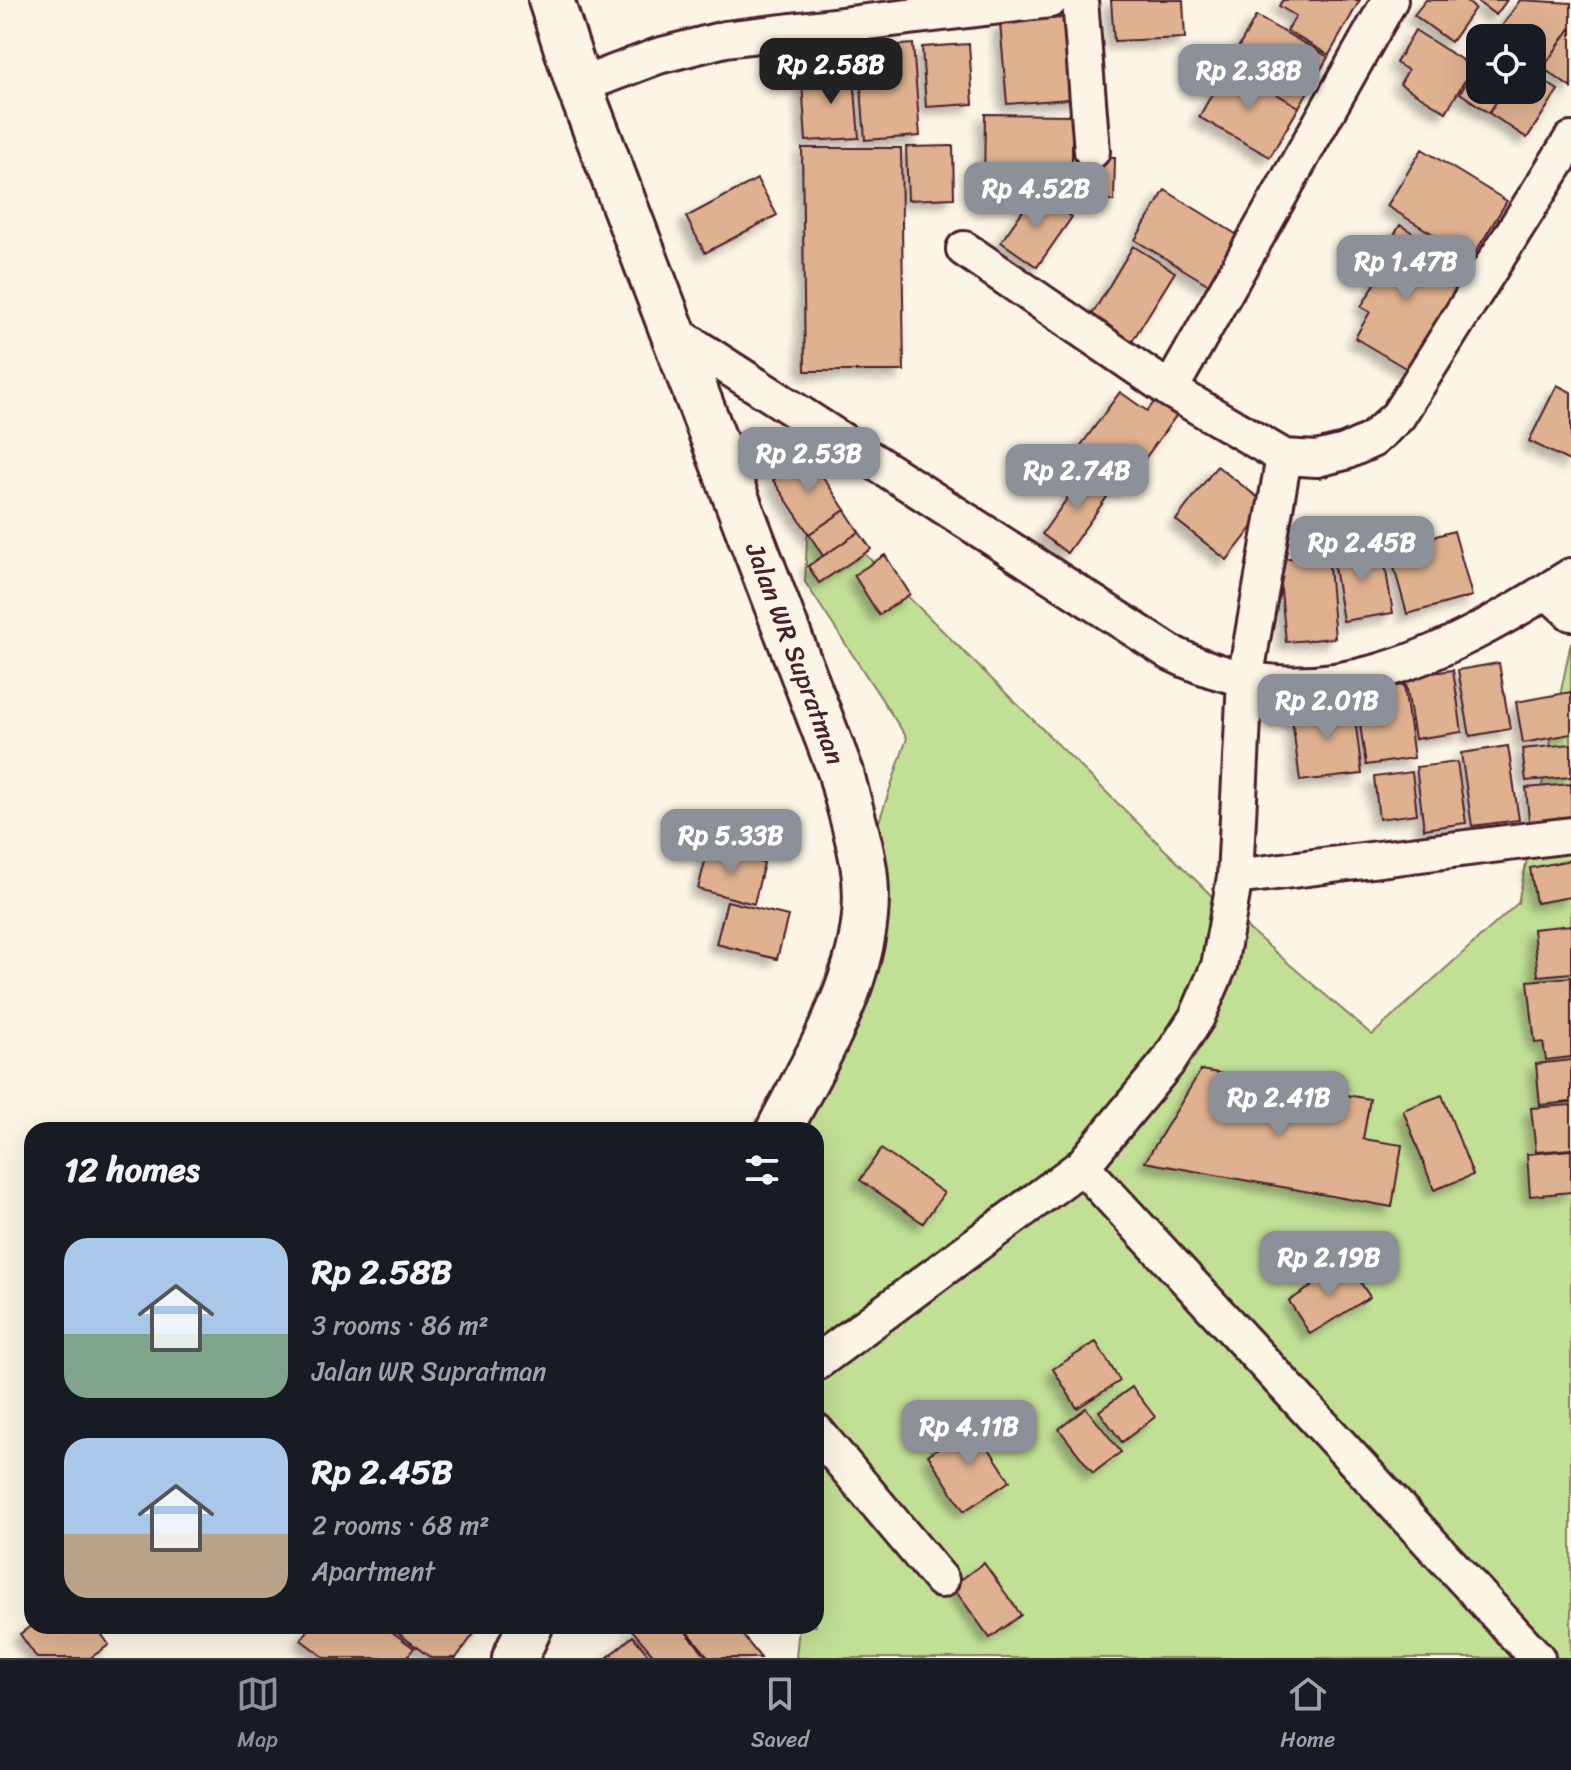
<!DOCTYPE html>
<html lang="en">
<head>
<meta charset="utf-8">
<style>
  :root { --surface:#171b24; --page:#242831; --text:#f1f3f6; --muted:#9ea1a6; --line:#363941; --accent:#8c9099 }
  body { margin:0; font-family:Sriracha,sans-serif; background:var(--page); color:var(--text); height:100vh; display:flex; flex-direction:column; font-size:30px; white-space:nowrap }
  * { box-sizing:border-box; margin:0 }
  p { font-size:26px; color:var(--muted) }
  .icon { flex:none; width:44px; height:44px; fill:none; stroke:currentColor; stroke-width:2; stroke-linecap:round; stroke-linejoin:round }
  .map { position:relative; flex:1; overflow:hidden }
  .panel { position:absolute; left:24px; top:1122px; width:800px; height:512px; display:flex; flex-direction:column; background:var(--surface); border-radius:24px; box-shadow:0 8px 32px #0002 }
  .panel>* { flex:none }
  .tools { position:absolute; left:1466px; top:24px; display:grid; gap:16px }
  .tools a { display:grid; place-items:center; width:80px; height:80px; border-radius:16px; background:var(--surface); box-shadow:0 8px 32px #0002; font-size:40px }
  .price { position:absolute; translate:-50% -68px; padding:0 18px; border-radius:16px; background:var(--accent); color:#fff; font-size:26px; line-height:52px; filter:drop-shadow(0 2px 4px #0008) }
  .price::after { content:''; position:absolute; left:50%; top:48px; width:24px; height:18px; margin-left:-12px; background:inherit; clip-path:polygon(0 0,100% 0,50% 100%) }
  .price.active { background:#222; color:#fff }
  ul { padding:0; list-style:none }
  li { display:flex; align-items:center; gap:24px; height:200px; padding:0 40px }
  li span { display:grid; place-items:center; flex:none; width:224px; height:160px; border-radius:24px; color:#555 }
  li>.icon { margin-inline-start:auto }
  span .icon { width:96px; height:96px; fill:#fffc; stroke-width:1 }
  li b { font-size:34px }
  h2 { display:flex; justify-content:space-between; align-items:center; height:96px; padding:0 40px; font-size:34px }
  .menu { display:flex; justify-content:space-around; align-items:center; height:112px; border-top:2px solid var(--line); background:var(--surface); font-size:22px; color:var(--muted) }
  .menu a { display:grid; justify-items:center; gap:4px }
  .menu .active { color:var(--accent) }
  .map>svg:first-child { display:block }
  .green { fill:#c2df96; stroke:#867f60; stroke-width:2 }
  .building { fill:#dfb190; stroke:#4a1f2b; stroke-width:2; filter:url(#shadow) }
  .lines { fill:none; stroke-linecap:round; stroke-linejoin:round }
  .street-casing { stroke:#4a1f2b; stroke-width:40 }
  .highway-casing { stroke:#4a1f2b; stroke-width:50 }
  .street { stroke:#fcf5e5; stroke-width:34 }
  .highway { stroke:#fcf5e5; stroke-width:44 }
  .labels { text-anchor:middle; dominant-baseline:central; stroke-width:7; stroke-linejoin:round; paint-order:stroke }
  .street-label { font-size:26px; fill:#4a1f2b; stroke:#fcf5e5 }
</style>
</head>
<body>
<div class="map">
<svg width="1571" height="1658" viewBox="0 0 1571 1658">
  <defs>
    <filter id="shadow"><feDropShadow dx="-7" dy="7" stdDeviation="4" flood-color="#0004"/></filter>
  </defs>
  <rect width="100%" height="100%" fill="#fcf5e5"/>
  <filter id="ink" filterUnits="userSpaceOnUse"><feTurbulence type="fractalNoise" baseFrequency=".0125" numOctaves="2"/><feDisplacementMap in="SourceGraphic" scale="16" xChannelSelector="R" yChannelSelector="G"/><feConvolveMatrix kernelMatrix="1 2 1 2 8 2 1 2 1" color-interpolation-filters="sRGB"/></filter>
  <g filter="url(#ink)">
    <!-- green -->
    <path class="green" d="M 809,499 L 1224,908 L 1372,1035 L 1518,903 L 1571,642 L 1571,1658 L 796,1658 L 799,1626 L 816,1626 L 819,1440 L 816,1437 L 816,1130 L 768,1130 L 843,929 L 907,738 L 805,582 Z"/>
    <!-- building -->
    <path class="building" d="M 1111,0 L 1183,0 L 1185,38 L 1114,41 Z
      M 1283,0 L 1360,0 L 1329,55 L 1287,31 L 1296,16 L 1279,6 Z
      M 1426,0 L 1465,0 L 1475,8 L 1451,42 L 1414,15 Z
      M 1475,0 L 1507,0 L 1496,15 Z
      M 1520,0 L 1571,3 L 1571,27 L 1543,68 L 1532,60 L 1532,38 L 1500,38 L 1496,35 Z
      M 1256,16 L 1328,57 L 1299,107 L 1228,66 Z
      M 1074,17 L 1081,98 L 1007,104 L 1000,23 Z
      M 1571,27 L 1571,88 L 1543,68 Z
      M 1415,30 L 1473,67 L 1446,112 L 1400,84 L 1408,70 L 1396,63 Z
      M 913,44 L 920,136 L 865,140 L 858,48 Z
      M 969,44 L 973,104 L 926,107 L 922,47 Z
      M 1480,62 L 1480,90 L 1504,90 L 1489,113 L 1460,93 Z
      M 853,65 L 859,138 L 806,141 L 802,82 L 831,80 L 830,66 Z
      M 1228,66 L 1299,107 L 1270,157 L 1199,117 Z
      M 1532,73 L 1558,90 L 1527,138 L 1489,113 L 1504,90 L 1532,90 Z
      M 985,114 L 1072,115 L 1072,189 L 984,188 Z
      M 953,146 L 954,198 L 908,200 L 906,147 Z
      M 802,148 L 901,148 L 904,371 L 805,371 Z
      M 1422,149 L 1507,201 L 1472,258 L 1387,206 Z
      M 1080,156 L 1115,157 L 1114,201 L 1078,201 Z
      M 757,179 L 777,215 L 705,253 L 686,217 Z
      M 1165,190 L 1239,236 L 1209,285 L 1135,240 Z
      M 1036,192 L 1072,217 L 1037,267 L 1001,242 Z
      M 1400,225 L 1428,242 L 1417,261 L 1462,288 L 1412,372 L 1355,338 L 1370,312 L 1361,307 L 1385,267 L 1378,263 Z
      M 1133,246 L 1175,272 L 1131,343 L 1090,318 Z
      M 1557,385 L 1571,392 L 1571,462 L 1529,441 Z
      M 1120,392 L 1147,411 L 1155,401 L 1176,416 L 1122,490 L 1074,455 Z
      M 809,456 L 845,510 L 809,534 L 773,480 Z
      M 1217,466 L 1269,506 L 1227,560 L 1176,520 Z
      M 1086,472 L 1112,490 L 1067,553 L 1042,534 Z
      M 845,510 L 859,532 L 823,556 L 809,534 Z
      M 1454,531 L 1472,596 L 1407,614 L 1389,549 Z
      M 859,532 L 871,549 L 819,583 L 808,566 Z
      M 1382,547 L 1393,613 L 1343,621 L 1332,555 Z
      M 885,555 L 910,594 L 879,615 L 854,575 Z
      M 1328,555 L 1335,638 L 1286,642 L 1278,559 Z
      M 1499,663 L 1510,729 L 1470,736 L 1458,670 Z
      M 1453,670 L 1462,732 L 1415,739 L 1405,677 Z
      M 1404,685 L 1414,758 L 1366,765 L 1355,691 Z
      M 1571,692 L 1571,734 L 1523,743 L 1516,702 Z
      M 1353,703 L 1362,774 L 1300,781 L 1291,711 Z
      M 1571,744 L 1571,777 L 1526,781 L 1522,749 Z
      M 1508,746 L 1519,820 L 1472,826 L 1461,753 Z
      M 1457,762 L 1466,823 L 1424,829 L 1416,767 Z
      M 1412,772 L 1417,814 L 1379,819 L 1374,777 Z
      M 1571,784 L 1571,828 L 1530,831 L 1526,788 Z
      M 708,850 L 764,863 L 754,904 L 698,889 Z
      M 1571,860 L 1571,897 L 1536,903 L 1530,868 Z
      M 727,901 L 788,916 L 777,959 L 716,944 Z
      M 1571,925 L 1571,973 L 1538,976 L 1533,929 Z
      M 1571,977 L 1571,1057 L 1546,1060 L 1543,1042 L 1535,1043 L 1528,981 Z
      M 1571,1060 L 1571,1102 L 1540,1105 L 1536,1064 Z
      M 1201,1070 L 1370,1099 L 1363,1139 L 1402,1145 L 1392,1207 L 1145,1162 Z
      M 1442,1095 L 1473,1175 L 1434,1190 L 1403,1110 Z
      M 1571,1105 L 1571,1149 L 1536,1152 L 1531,1108 Z
      M 881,1149 L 944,1193 L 923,1223 L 860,1180 Z
      M 1571,1150 L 1571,1192 L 1530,1196 L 1527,1154 Z
      M 1348,1263 L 1370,1297 L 1310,1334 L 1289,1301 Z
      M 1096,1342 L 1120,1381 L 1077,1408 L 1053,1369 Z
      M 1132,1387 L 1155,1417 L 1122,1442 L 1099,1411 Z
      M 1086,1408 L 1121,1452 L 1093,1473 L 1059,1429 Z
      M 973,1424 L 1010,1481 L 964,1511 L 928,1455 Z
      M 984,1563 L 1021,1615 L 990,1638 L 952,1586 Z
      M 32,1625 L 96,1626 L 109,1645 L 90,1658 L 37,1658 L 20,1634 Z
      M 311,1626 L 384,1626 L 414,1648 L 406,1658 L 325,1658 L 301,1640 Z
      M 389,1626 L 478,1626 L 479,1627 L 456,1658 L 431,1658 Z
      M 635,1626 L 681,1626 L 708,1658 L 656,1658 L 631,1629 Z
      M 683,1626 L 735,1626 L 761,1658 L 709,1658 Z
      M 633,1636 L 651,1658 L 607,1658 Z"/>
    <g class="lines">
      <!-- street casing -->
      <g class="street-casing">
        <path id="street" d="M 1080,0 L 1092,151
          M 579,86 L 658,56 L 725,39 L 1050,0
          M 964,249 L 1170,390 L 1284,457 L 1317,459 L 1345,452 L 1372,440 L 1398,416 L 1571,140
          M 672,331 L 1171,653 C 1318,726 1445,655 1571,576
          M 1170,390 L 1390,0
          M 1547,591 L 1571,613
          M 1235,877 L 1571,835
          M 1082,1166 L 1537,1658
          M 816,1363 L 1082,1166 L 1167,1063 L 1197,1017 L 1219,966 L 1235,877 L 1245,680 L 1284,457
          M 816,1431 L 941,1580"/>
      </g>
      <!-- highway casing -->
      <g class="highway-casing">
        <g id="highway">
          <path id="s1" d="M 551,0 L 579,86 L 841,773 C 848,803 858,833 863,863 C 880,958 820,1050 779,1130"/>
          <path d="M 515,1658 L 530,1626"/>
        </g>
      </g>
      <!-- street -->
      <use href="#street" class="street"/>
      <!-- highway -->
      <use href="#highway" class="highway"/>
    </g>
  </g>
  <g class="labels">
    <!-- street labels -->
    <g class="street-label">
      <text stroke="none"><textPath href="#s1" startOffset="698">Jalan WR Supratman</textPath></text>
    </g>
  </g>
</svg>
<div class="tools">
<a><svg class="icon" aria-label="locate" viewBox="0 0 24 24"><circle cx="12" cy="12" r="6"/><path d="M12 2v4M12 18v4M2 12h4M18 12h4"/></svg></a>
</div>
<b class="price active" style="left:831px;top:106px">Rp 2.58B</b>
<b class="price" style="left:1249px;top:112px">Rp 2.38B</b>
<b class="price" style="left:1036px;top:230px">Rp 4.52B</b>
<b class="price" style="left:1406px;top:303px">Rp 1.47B</b>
<b class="price" style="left:809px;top:495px">Rp 2.53B</b>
<b class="price" style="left:1077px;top:512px">Rp 2.74B</b>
<b class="price" style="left:1362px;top:584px">Rp 2.45B</b>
<b class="price" style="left:1327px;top:742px">Rp 2.01B</b>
<b class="price" style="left:731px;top:877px">Rp 5.33B</b>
<b class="price" style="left:1279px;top:1139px">Rp 2.41B</b>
<b class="price" style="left:1329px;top:1299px">Rp 2.19B</b>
<b class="price" style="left:969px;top:1468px">Rp 4.11B</b>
<section class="panel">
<h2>12 homes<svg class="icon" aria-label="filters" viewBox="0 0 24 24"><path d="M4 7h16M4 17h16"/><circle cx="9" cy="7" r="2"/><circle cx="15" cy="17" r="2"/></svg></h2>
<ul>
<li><span style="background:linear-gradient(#a9c7e8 60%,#7fa58c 0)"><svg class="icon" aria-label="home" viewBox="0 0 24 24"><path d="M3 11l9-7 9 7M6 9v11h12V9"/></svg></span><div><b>Rp 2.58B</b><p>3 rooms · 86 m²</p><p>Jalan WR Supratman</p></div></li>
<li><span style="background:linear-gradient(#a9c7e8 60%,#b9a48a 0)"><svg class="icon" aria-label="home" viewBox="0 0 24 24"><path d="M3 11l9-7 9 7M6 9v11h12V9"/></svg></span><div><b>Rp 2.45B</b><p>2 rooms · 68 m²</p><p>Apartment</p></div></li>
</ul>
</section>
</div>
<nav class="menu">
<a class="active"><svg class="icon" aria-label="map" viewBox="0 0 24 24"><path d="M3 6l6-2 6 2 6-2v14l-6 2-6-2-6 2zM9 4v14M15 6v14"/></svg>Map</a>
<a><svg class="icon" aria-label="saved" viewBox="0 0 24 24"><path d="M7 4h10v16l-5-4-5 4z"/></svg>Saved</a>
<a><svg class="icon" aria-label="home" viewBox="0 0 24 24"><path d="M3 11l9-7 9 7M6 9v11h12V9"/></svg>Home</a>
</nav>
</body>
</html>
